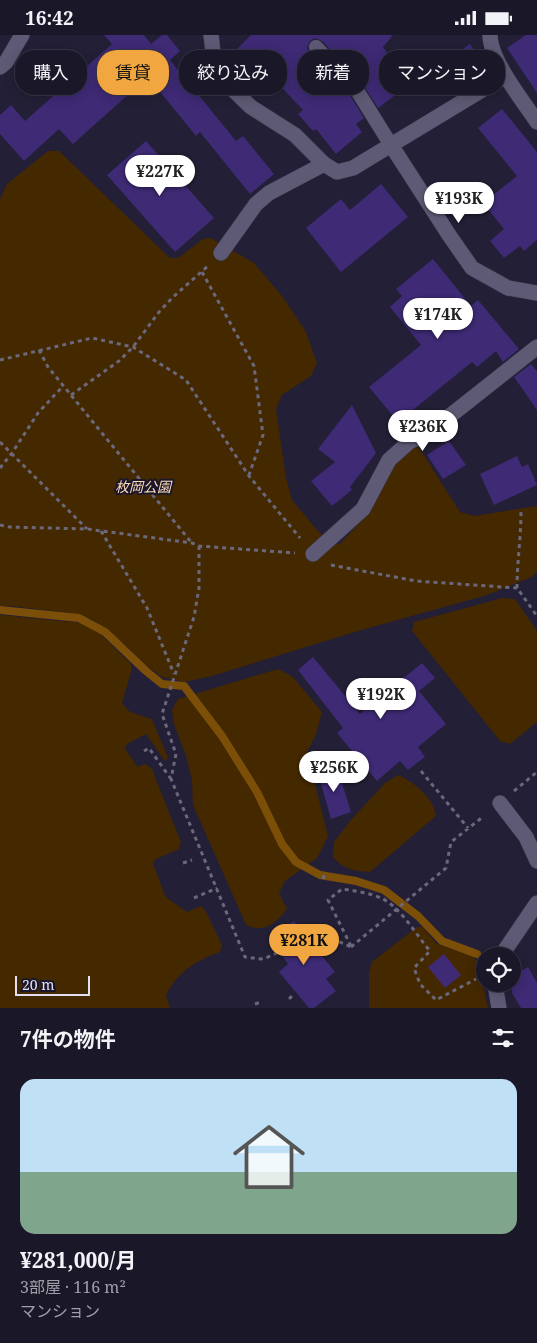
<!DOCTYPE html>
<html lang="ja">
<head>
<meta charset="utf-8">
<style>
  :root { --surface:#1a1728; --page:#232030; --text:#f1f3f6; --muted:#9f9fa8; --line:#383645; --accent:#f1a640 }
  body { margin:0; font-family:"Noto Serif","Noto Sans JP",serif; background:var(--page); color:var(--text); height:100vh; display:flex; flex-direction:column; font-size:19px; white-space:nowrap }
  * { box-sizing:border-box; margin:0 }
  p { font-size:16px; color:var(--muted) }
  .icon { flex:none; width:28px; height:28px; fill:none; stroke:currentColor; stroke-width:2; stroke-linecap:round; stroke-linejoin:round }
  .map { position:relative; height:973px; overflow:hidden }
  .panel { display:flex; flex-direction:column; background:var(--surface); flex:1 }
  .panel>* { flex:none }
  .guide { position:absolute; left:15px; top:15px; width:508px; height:45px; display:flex; gap:10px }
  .fabs { position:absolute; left:476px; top:912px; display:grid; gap:10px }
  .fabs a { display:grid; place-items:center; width:45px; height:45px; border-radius:50%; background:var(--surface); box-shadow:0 2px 12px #0003,0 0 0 1px var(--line); font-size:25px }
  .scale { position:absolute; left:15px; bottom:12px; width:75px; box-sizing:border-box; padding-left:5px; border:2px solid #e2e0f0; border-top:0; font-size:14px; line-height:18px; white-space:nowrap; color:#e2e0f0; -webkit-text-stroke:4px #1a162c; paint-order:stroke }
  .price { position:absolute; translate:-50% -42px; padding:0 11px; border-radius:18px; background:#fff; color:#222; font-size:16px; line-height:32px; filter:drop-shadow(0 1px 2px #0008) }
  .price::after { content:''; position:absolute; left:50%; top:30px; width:15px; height:11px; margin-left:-8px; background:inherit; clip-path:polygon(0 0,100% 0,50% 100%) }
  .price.on { background:var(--accent); color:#111 }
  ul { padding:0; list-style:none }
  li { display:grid; align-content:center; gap:10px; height:265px; padding:0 20px }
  li span { display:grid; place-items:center; height:155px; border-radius:15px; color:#555 }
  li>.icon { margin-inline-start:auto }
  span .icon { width:90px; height:90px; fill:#fffc; stroke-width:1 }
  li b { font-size:21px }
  h2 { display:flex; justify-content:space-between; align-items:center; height:60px; padding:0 20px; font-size:21px }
  .tag { padding:0 18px; border-radius:20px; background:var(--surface); box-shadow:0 2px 12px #0003,0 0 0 1px var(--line); font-size:18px; line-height:45px }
  .tag.on { background:var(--accent); color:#111 }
  .status { display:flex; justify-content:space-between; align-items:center; height:35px; padding:0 25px; background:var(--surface); direction:ltr }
  .status svg { height:14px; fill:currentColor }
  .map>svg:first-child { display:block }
  .green { fill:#442800 }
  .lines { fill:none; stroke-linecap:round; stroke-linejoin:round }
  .stream { stroke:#7c4f08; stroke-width:8 }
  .building { fill:#3e2a75 }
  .lane-casing { stroke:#3c384b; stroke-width:15 }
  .street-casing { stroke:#3c384b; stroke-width:16 }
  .secondary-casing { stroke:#3c384b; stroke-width:16 }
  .path { stroke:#6b687c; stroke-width:3; stroke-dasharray:4 4; stroke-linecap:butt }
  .lane { stroke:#5e5a75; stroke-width:14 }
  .street { stroke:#5e5a75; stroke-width:15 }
  .secondary { stroke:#5e5a75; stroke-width:15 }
  .labels { text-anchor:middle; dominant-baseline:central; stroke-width:4; stroke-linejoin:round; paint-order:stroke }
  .park-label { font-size:14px; font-style:italic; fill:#fcdbb6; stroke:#1a162c }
</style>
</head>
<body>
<div class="status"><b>16:42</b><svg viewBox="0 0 49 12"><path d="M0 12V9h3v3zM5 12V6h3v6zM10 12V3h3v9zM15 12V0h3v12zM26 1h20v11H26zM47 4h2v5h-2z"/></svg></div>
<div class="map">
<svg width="537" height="973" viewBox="0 0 537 973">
  <rect width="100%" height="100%" fill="#231f36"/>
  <!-- green -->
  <path class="green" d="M 48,116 L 59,116 L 170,223 L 178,223 L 203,204 L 211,203 L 254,228 L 282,261 L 306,297 L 317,328 L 311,341 L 282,360 L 276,374 L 286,443 L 292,465 L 318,496 L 333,510 L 340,509 L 364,483 L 394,429 L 413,412 L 418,411 L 460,477 L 474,481 L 537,471 L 537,536 L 532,542 L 487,560 L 358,596 L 212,641 L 185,647 L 162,642 L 146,630 L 122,607 L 91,584 L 70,578 L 11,571 L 0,571 L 0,164 L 7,149 Z
    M 502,563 L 515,564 L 537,596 L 537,687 L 510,709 L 500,706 L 412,596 L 414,587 Z
    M 0,580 L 83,588 L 100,599 L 131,629 L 131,637 L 122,668 L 130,677 L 152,684 L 168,723 L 165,726 L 146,699 L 127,709 L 125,714 L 138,732 L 144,729 C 151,731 154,735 155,742 L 181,807 L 179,814 L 156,824 L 153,828 L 164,858 L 167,863 L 187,877 L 201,871 L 205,875 L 222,910 L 220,917 C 195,926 178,937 166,960 L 170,973 L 0,973 Z
    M 278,634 L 293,642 L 322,677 L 316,700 L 307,717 L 328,801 L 317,823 L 285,846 L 279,858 L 287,874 C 276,888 264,899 246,890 L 193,770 L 192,745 L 186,721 L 174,689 L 172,675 L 178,664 Z
    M 398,740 C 414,747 434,763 436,781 L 370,837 C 355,836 344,835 333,822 L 334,807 L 350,786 L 385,748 Z
    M 417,892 L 422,892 L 437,909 L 474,922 L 478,927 L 488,973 L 369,973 L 369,937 L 372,927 Z"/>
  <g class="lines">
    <!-- stream -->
    <path class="stream" d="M 0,575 L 79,583 L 105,597 L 146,636 L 162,649 L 184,651 L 222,701 L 257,757 L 282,809 L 296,827 L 320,840 L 356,846 L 384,855 L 418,881 L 442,906 L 477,919"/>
  </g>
  <!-- building -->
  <path class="building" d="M 104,0 L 144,0 L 151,9 L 162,0 L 167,0 L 180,16 L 170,25 L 236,106 L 243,101 L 274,139 L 250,159 L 200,97 L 196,101 L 148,42 L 73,109 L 59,94 L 24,126 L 0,99 L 0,80 L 11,70 L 25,86 L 112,9 Z
    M 251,0 L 393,0 L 383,12 L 410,49 L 378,73 L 364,51 L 322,6 L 315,3 L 310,6 L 307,13 L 310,18 L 351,62 L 364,83 L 356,89 L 362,97 L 336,119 L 316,94 L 313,96 L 298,79 L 303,75 L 266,36 L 261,41 L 235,16 Z
    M 526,0 L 537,0 L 537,58 L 507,13 Z
    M 470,9 L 486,32 L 455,53 L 439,30 Z
    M 502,74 L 537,117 L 537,205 L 524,216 L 520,211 L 504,223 L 490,206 L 504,194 L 483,168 L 517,141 L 478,93 Z
    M 146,106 L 214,183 L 175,217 L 107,140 Z
    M 381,149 L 408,182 L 341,237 L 306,193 L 341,164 L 350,175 Z
    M 433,224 L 471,271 L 478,265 L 519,314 L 503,327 L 496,316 L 477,332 L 472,327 L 398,387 L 369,352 L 421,310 L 390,272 L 402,261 L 396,254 Z
    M 531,329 L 537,336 L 537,375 L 514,342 Z
    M 352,370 L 376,418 L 350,452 L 352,455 L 332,471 L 311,446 L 335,427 L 318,414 Z
    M 449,406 L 466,430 L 443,444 L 427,420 Z
    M 517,421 L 522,432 L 528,429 L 537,450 L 494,470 L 480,439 Z
    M 313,622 L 360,679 L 422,628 L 435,643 L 419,656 L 446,689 L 418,712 L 425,722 L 408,735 L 400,726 L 377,746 L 337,698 L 343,693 L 298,635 Z
    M 337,732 L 351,777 L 331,784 L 318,738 Z
    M 294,886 L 335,937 L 326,944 L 336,956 L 314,973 L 309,973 L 279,937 L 288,929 L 270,903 Z
    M 444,919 L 461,940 L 445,953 L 428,932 Z
    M 528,932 L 537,948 L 537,973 L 521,973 L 512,958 L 512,941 Z"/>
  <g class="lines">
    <!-- lane casing -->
    <g class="lane-casing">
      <path id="lane" d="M 316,12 L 358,57 L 391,110"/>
    </g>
    <!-- street casing -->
    <g class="street-casing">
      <path id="street" d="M 391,110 L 505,41
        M 221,218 L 256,169 L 269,158 L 324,129
        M 313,519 L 363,474 L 389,425 L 409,407 L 427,399 L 537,312
        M 500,768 L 526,802 L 537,826
        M 501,921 L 537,868
        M 495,949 L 499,973"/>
    </g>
    <!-- secondary casing -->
    <g class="secondary-casing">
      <path id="secondary" d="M 211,0 L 215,34 L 221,43 L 251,72 L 295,100 L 324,129 L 337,137 L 353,133 L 391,110 L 449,200 L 472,233 L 508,253 L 537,258
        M 490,0 C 490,25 523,66 537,87
        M 0,32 L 6,27 L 22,0"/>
    </g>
    <!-- path -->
    <path class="path" d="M 202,237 L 254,331 L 263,400 L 249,440
      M 39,315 L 48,332 L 191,507
      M 0,325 L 92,303 L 133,312 L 186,345 L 249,441 L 300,503
      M 71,360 L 119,326 L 133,312 L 159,277 L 173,262 L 208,231
      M 0,407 L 87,494
      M 0,433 L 12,418 L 38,378 L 63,351
      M 0,490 L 9,492 L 87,494 L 192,508 L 199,511 L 295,518
      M 101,496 L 147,573 L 174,639
      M 199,511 L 199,553 L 194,582 L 162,679 L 176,719 L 171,744 L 245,922 L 261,924 L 268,922 L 320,898 L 351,912
      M 331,530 L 416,546 L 517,553 L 537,581
      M 517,553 C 517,527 521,502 521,477
      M 144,716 L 149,713 L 171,744
      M 421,736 L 468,793
      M 514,756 L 537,737
      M 183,828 L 192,825
      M 323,844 L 325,837
      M 194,863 L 217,853
      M 351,911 L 328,865 L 342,854 C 356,856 371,858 383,864 C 401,873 417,901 430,916 L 414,933 L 420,949 L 436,965 L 476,944
      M 351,912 L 446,833 L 451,807 L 484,781
      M 289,964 L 294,959
      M 255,969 L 261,967"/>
    <!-- lane -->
    <use href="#lane" class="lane"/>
    <!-- street -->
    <use href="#street" class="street"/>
    <!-- secondary -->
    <use href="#secondary" class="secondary"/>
  </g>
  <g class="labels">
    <!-- park labels -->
    <g class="park-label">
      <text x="143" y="451">枚岡公園</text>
    </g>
  </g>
</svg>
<div class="fabs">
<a><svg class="icon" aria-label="locate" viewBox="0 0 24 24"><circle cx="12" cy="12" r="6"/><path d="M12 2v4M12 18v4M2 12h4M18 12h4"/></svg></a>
</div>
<div class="scale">20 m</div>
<b class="price" style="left:160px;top:162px">¥227K</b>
<b class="price" style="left:459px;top:189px">¥193K</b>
<b class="price" style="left:438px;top:305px">¥174K</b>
<b class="price" style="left:423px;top:417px">¥236K</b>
<b class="price" style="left:381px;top:685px">¥192K</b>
<b class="price" style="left:334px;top:758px">¥256K</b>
<b class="price on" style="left:304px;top:931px">¥281K</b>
<div class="guide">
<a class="tag">購入</a>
<a class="tag on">賃貸</a>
<a class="tag">絞り込み</a>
<a class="tag">新着</a>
<a class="tag">マンション</a>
</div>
</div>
<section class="panel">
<h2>7件の物件<svg class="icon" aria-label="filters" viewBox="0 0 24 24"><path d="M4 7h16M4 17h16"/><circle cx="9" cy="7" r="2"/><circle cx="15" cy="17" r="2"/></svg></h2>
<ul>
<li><span style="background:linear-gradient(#bfe0f5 60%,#7fa58c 0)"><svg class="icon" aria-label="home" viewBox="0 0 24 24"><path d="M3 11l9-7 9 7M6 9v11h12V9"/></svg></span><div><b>¥281,000/月</b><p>3部屋 · 116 m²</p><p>マンション</p></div></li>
</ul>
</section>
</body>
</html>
